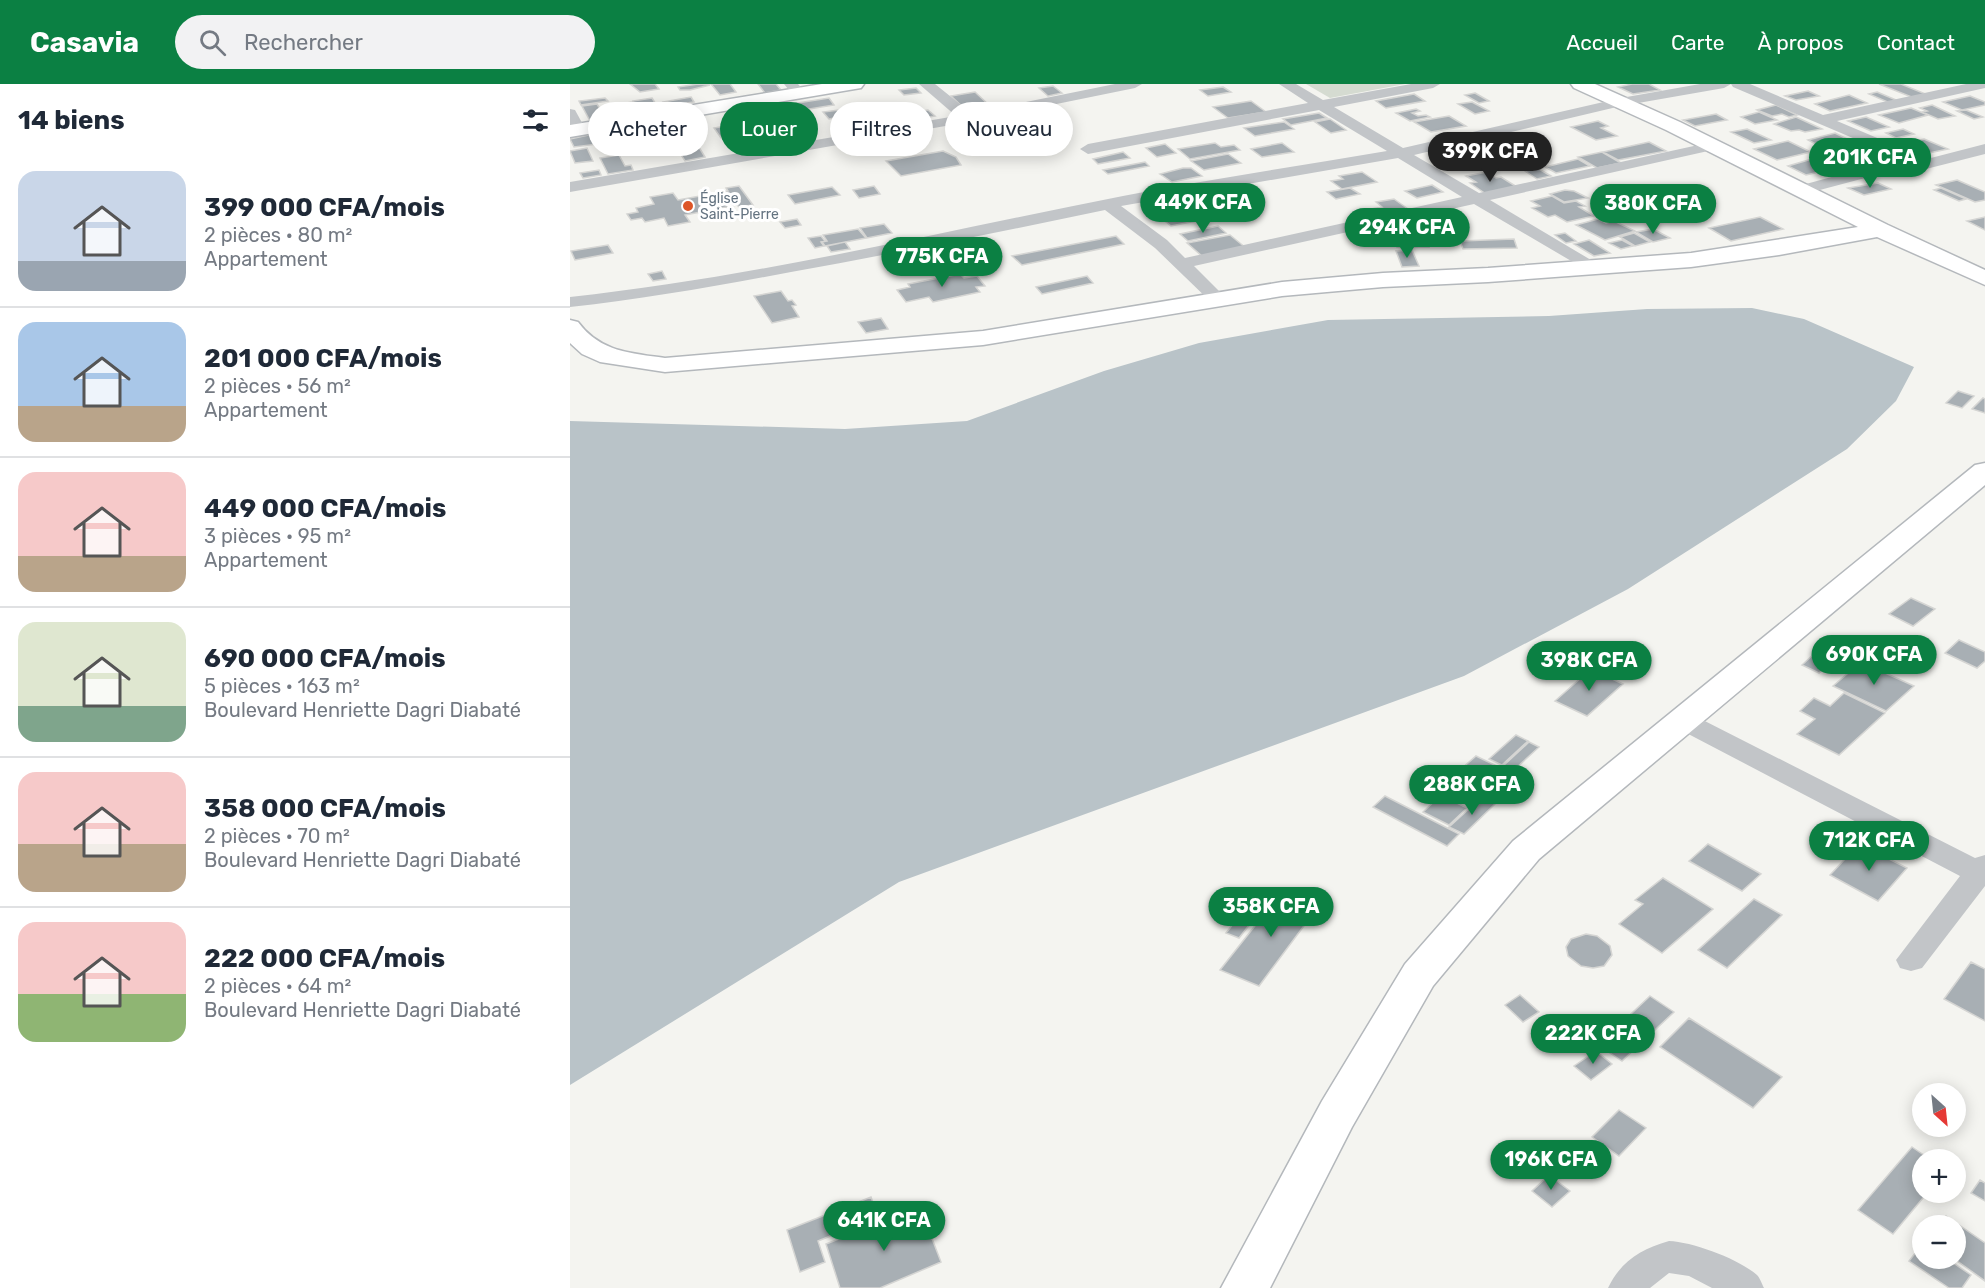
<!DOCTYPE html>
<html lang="fr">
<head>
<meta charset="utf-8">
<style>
  :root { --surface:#fff; --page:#f2f2f3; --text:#1f2937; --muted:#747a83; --line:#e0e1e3; --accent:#0b8043 }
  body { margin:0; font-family:Rubik,sans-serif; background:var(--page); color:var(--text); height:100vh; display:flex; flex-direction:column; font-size:22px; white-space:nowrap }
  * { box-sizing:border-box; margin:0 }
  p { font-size:20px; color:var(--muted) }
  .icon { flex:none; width:33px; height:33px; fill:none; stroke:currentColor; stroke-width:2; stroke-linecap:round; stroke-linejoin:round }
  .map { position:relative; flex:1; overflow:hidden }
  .side { display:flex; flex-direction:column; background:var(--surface); width:570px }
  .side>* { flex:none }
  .banner { position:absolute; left:18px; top:18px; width:570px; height:54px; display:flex; gap:12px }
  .needle { width:39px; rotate:153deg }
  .buttons { position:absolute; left:1342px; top:999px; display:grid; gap:12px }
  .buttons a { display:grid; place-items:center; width:54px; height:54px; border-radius:50%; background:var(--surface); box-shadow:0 3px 15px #0003; font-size:30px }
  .price { position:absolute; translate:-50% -51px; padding:0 14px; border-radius:21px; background:var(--accent); color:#fff; font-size:20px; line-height:39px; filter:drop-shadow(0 2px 3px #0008) }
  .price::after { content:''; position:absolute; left:50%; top:36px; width:18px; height:14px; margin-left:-9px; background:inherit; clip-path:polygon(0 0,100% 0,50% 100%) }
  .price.on { background:#222; color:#fff }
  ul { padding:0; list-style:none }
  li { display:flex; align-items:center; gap:18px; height:150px; padding:0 18px }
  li+li { border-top:2px solid var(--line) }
  li span { display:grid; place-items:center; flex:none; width:168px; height:120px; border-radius:18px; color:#555 }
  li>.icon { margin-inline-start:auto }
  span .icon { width:72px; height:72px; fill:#fffc; stroke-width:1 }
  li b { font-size:26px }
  h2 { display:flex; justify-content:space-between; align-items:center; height:72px; padding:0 18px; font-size:26px }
  .tag { padding:0 21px; border-radius:27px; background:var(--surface); box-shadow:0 3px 15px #0003; font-size:21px; line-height:54px }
  .tag.on { background:var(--accent); color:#fff }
  header { display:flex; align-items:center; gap:36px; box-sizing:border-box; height:84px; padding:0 30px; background:var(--accent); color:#fff }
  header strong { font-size:28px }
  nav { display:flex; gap:33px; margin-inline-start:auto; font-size:21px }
  .search { width:420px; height:54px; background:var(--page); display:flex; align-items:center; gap:15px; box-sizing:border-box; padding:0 21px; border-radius:33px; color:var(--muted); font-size:22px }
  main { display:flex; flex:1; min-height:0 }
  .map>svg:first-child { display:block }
  .green { fill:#d5dbd1 }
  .water { fill:#b9c3c8 }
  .building { fill:#a8afb4; stroke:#d5d5d3; stroke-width:1.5 }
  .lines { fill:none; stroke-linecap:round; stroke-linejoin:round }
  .secondary-casing { stroke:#b4b8bc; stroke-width:3 }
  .street { fill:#c2c5c8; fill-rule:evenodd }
  .secondary { fill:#fff; fill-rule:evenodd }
  .poi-dot { fill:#dd5527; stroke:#fff; stroke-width:2 }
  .labels { text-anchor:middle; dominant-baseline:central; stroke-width:6; stroke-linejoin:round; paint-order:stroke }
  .far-poi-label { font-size:14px; fill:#647380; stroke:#fff; text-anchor:start }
</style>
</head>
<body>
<header>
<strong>Casavia</strong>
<div class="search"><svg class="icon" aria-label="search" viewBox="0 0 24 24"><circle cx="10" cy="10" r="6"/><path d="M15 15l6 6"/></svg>Rechercher</div>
<nav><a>Accueil</a><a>Carte</a><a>À propos</a><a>Contact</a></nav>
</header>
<main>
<section class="side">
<h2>14 biens<svg class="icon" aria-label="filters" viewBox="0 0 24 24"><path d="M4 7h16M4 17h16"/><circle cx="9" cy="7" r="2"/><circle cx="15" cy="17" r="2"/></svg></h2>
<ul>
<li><span style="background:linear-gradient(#c9d6e8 75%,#9aa5b1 0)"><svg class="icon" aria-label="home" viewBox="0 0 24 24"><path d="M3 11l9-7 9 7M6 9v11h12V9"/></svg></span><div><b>399 000 CFA/mois</b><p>2 pièces · 80 m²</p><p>Appartement</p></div></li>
<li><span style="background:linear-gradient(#a9c7e8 70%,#b9a48a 0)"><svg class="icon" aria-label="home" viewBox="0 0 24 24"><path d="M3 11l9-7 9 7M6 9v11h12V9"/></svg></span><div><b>201 000 CFA/mois</b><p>2 pièces · 56 m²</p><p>Appartement</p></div></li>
<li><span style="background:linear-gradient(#f6c9c9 70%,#b9a48a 0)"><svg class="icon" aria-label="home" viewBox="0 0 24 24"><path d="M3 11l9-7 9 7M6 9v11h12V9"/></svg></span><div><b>449 000 CFA/mois</b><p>3 pièces · 95 m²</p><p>Appartement</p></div></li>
<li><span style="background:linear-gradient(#dfe7d0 70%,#7fa58c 0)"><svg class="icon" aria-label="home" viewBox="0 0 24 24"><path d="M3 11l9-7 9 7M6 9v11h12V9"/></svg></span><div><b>690 000 CFA/mois</b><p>5 pièces · 163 m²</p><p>Boulevard Henriette Dagri Diabaté</p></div></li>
<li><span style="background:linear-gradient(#f6c9c9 60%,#b9a48a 0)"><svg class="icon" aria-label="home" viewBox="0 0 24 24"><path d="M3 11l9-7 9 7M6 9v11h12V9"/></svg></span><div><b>358 000 CFA/mois</b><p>2 pièces · 70 m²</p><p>Boulevard Henriette Dagri Diabaté</p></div></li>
<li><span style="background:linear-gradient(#f6c9c9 60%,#8fb573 0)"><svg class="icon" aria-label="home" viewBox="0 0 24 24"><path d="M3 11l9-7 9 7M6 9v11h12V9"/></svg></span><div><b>222 000 CFA/mois</b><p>2 pièces · 64 m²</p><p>Boulevard Henriette Dagri Diabaté</p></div></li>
</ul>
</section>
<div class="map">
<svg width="1415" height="1204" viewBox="0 0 1415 1204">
  <rect width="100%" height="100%" fill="#f4f4f0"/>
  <!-- green -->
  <path class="green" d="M 736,0 L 835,0 L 760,14 Z"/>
  <!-- water -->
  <path class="water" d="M 1182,224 L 1234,235 L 1344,283 L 1326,317 L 1277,365 L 1058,505 L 894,592 L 329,798 L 0,1001 L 0,337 L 275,345 L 397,337 L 534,287 L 629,259 L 758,236 L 979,232 L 1077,225 Z"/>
  <!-- building -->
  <path class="building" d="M 60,0 L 85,0 L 89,5 L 70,8 Z
    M 128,0 L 140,1 L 120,6 L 110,6 L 108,3 Z
    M 141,0 L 160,0 L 166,8 L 150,11 Z
    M 188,0 L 206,0 L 211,6 L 195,9 Z
    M 1062,0 L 1079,0 L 1090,6 L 1063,10 L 1048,3 Z
    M 1309,0 L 1331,0 L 1358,11 L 1344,14 Z
    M 483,2 L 492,9 L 478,12 L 469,4 Z
    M 653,3 L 661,8 L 638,12 L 630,6 Z
    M 346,4 L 351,9 L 334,11 L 329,6 Z
    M 1238,7 L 1249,12 L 1226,16 L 1215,12 Z
    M 405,8 L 421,23 L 397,27 L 381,12 Z
    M 1307,8 L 1331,18 L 1322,20 L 1299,10 Z
    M 905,9 L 919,17 L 909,19 L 895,11 Z
    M 844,10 L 855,17 L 816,24 L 806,17 Z
    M 1279,11 L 1297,19 L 1260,27 L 1245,20 Z
    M 1400,12 L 1415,18 L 1415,21 L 1392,26 L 1373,18 Z
    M 121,13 L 124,18 L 96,22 L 93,18 Z
    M 35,14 L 38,17 L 11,21 L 9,17 Z
    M 82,14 L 89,25 L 70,28 L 63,17 Z
    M 259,14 L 264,21 L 227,27 L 221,20 Z
    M 681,17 L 696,28 L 658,34 L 643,23 Z
    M 62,18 L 65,23 L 41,27 L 38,22 Z
    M 902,18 L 919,27 L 905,30 L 888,20 Z
    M 307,19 L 318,32 L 302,35 L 295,27 L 281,30 L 277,24 Z
    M 27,20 L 36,35 L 20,37 L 12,22 Z
    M 1206,21 L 1227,31 L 1219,33 L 1212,30 L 1202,32 L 1187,26 Z
    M 1362,21 L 1385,32 L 1368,35 L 1352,28 L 1357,27 L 1350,24 Z
    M 189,22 L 191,25 L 202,23 L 209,31 L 203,32 L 205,35 L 165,38 L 158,30 Z
    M 1341,24 L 1358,31 L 1329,39 L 1309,31 Z
    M 846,25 L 850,27 L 842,29 L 848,32 L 856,31 L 860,33 L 840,37 L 826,29 Z
    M 269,26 L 275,32 L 259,35 L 253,28 Z
    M 358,26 L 365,32 L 335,37 L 328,31 Z
    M 1396,26 L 1413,33 L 1404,35 L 1387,27 Z
    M 1189,28 L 1207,36 L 1185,40 L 1171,33 Z
    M 749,29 L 757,34 L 721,41 L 713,35 Z
    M 1146,30 L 1157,36 L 1125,42 L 1113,36 Z
    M 879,32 L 896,42 L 861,48 L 844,38 Z
    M 1226,33 L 1252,45 L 1235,48 L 1229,46 L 1221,47 L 1204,40 Z
    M 1296,33 L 1319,43 L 1301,47 L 1278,37 Z
    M 760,35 L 776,46 L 761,49 L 745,38 Z
    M 1028,37 L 1038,42 L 1031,44 L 1047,52 L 1026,56 L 1001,43 Z
    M 96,38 L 104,41 L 79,48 L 75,41 Z
    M 714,38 L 724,45 L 685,52 L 674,44 Z
    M 155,42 L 162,52 L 151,54 L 144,44 Z
    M 1177,45 L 1201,56 L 1184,59 L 1161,48 Z
    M 1333,45 L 1344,50 L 1326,54 L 1316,49 Z
    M 217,48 L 220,52 L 197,56 L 194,52 Z
    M 82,49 L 87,58 L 53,63 L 49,54 Z
    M 1265,49 L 1285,59 L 1255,65 L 1238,56 Z
    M 23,50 L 28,60 L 4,63 L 0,55 Z
    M 962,50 L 971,55 L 950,59 L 942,54 Z
    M 113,51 L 117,56 L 98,59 L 94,54 Z
    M 215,54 L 218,57 L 172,65 L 170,61 Z
    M 1354,55 L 1378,65 L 1359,69 L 1335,59 Z
    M 1218,57 L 1241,68 L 1207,76 L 1184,65 Z
    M 1079,58 L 1096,67 L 1048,76 L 1033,68 Z
    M 645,59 L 651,63 L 664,61 L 670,66 L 620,75 L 608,65 Z
    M 712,59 L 724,68 L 692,73 L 681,65 Z
    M 127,60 L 135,73 L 115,77 L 108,66 L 112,65 L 111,63 Z
    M 595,60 L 606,69 L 587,73 L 576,64 Z
    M 915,60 L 923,64 L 903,68 L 908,71 L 902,72 L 890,65 Z
    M 101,63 L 104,68 L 85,71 L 82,66 Z
    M 17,64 L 23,77 L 5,79 L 0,67 Z
    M 930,64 L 941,70 L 917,75 L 906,69 Z
    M 1293,64 L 1313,73 L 1281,80 L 1260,71 Z
    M 373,67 L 386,73 L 391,81 L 331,92 L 316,77 Z
    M 553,68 L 560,74 L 528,80 L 523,75 Z
    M 1032,68 L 1051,79 L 1027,84 L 1008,73 Z
    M 658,70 L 671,79 L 634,86 L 621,77 Z
    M 49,71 L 55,82 L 61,81 L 63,86 L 38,90 L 30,74 Z
    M 1245,74 L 1267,84 L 1236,91 L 1218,82 Z
    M 1323,74 L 1332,78 L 1308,84 L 1296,78 Z
    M 1008,75 L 1020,82 L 986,89 L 975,83 Z
    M 958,76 L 964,79 L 924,87 L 918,84 Z
    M 575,78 L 579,82 L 538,90 L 533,86 Z
    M 613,84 L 621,84 L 632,92 L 602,98 L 590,90 Z
    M 969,85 L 981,92 L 967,95 L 955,87 Z
    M 29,86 L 31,91 L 13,94 L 10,89 Z
    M 792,88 L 807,98 L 772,105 L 761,97 L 773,95 L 769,92 Z
    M 917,88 L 926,94 L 931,93 L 947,103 L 916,110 L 900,99 L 906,98 L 896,92 Z
    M 1387,96 L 1415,108 L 1415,116 L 1405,118 L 1366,101 Z
    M 1308,99 L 1321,105 L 1294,111 L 1278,104 Z
    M 862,101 L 873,108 L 847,114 L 835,107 Z
    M 169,102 L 183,121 L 169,123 L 167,121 L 115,131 L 120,138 L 98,142 L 94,134 L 75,138 L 72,134 L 61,136 L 57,130 L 68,128 L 66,124 L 84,120 L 80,113 L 103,109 L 108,116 L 158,107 L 156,104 Z
    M 304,102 L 310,110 L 289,114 L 283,106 Z
    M 262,103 L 270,111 L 225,120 L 218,111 Z
    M 780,104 L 790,110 L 766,115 L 757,108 Z
    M 1371,104 L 1396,115 L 1389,117 L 1364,106 Z
    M 995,106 L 1004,107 L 1018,114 L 994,118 L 980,110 Z
    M 982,112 L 994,119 L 1006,117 L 1015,122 L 1009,123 L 1024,132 L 997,138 L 985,131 L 978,133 L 962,124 L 970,122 L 961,117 Z
    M 1067,113 L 1081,120 L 1069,123 L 1055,116 Z
    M 824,115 L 841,127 L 807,134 L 796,126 L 812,123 L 806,118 Z
    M 603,126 L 607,129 L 614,127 L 626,137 L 601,142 L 586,130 Z
    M 1190,133 L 1213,145 L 1161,157 L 1139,144 Z
    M 1415,133 L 1415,146 L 1397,137 Z
    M 227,135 L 231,141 L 215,144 L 210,138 Z
    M 1028,135 L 1036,139 L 1044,137 L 1065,147 L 1035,156 L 1006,141 Z
    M 314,140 L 322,149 L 297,154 L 290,144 Z
    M 648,142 L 656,149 L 618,157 L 610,150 Z
    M 288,145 L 296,154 L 255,162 L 252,158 L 257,157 L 253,151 Z
    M 1083,145 L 1100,154 L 1083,158 L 1066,148 Z
    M 995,149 L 1006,157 L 996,159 L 985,151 Z
    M 1064,149 L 1080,158 L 1065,162 L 1050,153 Z
    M 660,151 L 676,164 L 633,173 L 617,159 Z
    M 251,152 L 255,157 L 251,158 L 254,162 L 245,164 L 238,154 Z
    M 546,152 L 554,160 L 452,181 L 442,172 Z
    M 826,154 L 857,154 L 859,163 L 827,163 Z
    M 944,155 L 947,164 L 893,165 L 890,157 Z
    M 1019,156 L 1040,169 L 1024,172 L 1004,160 Z
    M 1052,156 L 1063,162 L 1051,165 L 1039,159 Z
    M 275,158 L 280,165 L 261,168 L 257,162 Z
    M 38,161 L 43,169 L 5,176 L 1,167 Z
    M 842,166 L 849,182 L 832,183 L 826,167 Z
    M 92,187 L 96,195 L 83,197 L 78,190 Z
    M 390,190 L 394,194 L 407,192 L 415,202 L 406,203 L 410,208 L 363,218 L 359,213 L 336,218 L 327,206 L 340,203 L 338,200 Z
    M 517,192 L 523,199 L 472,210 L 466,203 Z
    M 211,207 L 218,217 L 222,216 L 226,221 L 222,222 L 229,233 L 202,239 L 184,212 Z
    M 311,234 L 318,245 L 296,249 L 288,238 Z
    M 1388,307 L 1404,312 L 1392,324 L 1376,319 Z
    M 1413,314 L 1415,315 L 1415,329 L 1402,325 Z
    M 1341,514 L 1365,525 L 1343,542 L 1319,530 Z
    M 1262,553 L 1280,560 L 1249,589 L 1232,581 Z
    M 1389,556 L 1415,568 L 1415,577 L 1407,584 L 1375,569 Z
    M 1291,578 L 1344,602 L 1316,627 L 1263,602 Z
    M 1021,585 L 1053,600 L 1017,632 L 985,617 Z
    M 1274,609 L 1315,629 L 1269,671 L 1227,650 L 1245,635 L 1230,627 L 1244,614 L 1260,622 Z
    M 946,651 L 958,657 L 932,681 L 919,675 Z
    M 959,658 L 969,663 L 943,687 L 933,682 Z
    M 906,672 L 937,687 L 921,701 L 891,685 Z
    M 882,683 L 919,702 L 898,721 L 861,703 Z
    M 871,711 L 897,724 L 879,741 L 853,728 Z
    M 815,712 L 889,750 L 877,762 L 803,723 Z
    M 911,714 L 925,720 L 894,750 L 879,743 Z
    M 1138,760 L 1191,790 L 1172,807 L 1119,777 Z
    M 1289,760 L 1337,784 L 1308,817 L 1260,791 Z
    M 1093,794 L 1143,825 L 1092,869 L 1049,840 L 1073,820 L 1065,816 Z
    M 714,805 L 751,819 L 689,902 L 650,886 Z
    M 1184,815 L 1212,831 L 1157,884 L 1128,866 Z
    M 678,821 L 691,826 L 669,854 L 656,849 Z
    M 1016,850 L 1027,852 L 1040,862 L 1042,871 L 1034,882 L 1023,884 L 1011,882 L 998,872 L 996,863 L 1001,855 Z
    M 1401,878 L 1415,885 L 1415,937 L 1374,915 Z
    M 950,911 L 969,928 L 953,938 L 935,921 Z
    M 1080,912 L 1104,928 L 1052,977 L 1028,961 Z
    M 1119,934 L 1212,993 L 1183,1024 L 1090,963 Z
    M 1026,967 L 1042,980 L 1021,996 L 1004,982 Z
    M 1049,1026 L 1076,1044 L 1049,1072 L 1022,1053 Z
    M 1342,1063 L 1361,1076 L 1353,1076 L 1353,1108 L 1358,1108 L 1323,1150 L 1288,1126 Z
    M 979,1091 L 1000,1107 L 982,1123 L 962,1107 Z
    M 1410,1096 L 1415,1099 L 1415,1117 L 1401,1109 Z
    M 301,1113 L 308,1133 L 248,1157 L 255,1178 L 230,1188 L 217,1146 Z
    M 350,1123 L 371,1178 L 310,1204 L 270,1204 L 256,1160 Z
    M 1376,1132 L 1415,1159 L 1415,1197 L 1383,1174 L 1386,1174 L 1386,1142 L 1368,1142 Z
    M 1353,1159 L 1353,1174 L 1376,1174 L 1401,1191 L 1392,1204 L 1379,1204 L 1339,1177 Z"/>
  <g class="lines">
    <!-- secondary casing -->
    <g class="secondary-casing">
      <path id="secondary" d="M 252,0 L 294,0 L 291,4 L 285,5 L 0,53 L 0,41 Z
        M 1001,0 L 1025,0 L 1110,38 L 1318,141 L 1415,186 L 1415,201 L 1307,153 L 1209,171 L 1121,183 L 918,198 L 813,203 L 712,212 L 413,261 L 95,288 L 30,278 L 12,270 L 0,259 L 0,236 L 8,238 C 30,268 61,269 95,274 L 413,247 L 712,198 L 813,189 L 918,184 L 1121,169 L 1288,143 L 1096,46 L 1004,4 Z
        M 1415,379 L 1415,401 L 969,775 L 863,902 L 782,1043 L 700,1204 L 651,1204 L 752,1017 L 835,880 L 943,757 L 1405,381 Z"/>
    </g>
    <!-- street -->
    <path class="street" d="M 214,0 L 228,0 L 236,9 L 234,12 L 224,12 Z
      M 349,0 L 365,0 L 401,29 L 545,0 L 572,0 L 565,4 L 398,38 L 0,108 L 0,98 L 386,32 Z
      M 709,0 L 726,0 L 753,16 L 841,0 L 870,0 L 863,4 L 764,23 L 833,64 L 1051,14 L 1130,0 L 1161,0 L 1154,4 L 1051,22 L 844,71 L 909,109 L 1142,58 L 1147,59 L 1149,62 L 1147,65 L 920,116 L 1026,179 L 1029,183 L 1026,187 L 1020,188 L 904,120 L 624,182 L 658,216 L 655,220 L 643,220 L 585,164 L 535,126 C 431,148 326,169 221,188 C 147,202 74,215 0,223 L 0,213 C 186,193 369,148 553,112 C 640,95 729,82 817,67 L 749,26 L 518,70 L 510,65 L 518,60 L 738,19 ZM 828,74 L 892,113 L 615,174 L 597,156 L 551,122 Z
      M 1161,0 L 1180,0 L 1253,31 L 1396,0 L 1415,0 L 1415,4 L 1267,37 L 1357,75 L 1415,60 L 1415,70 L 1356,85 L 1310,90 L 1231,111 L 1225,109 L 1223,106 L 1225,103 L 1309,80 L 1337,77 L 1163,3 Z
      M 0,25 L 5,26 L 16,46 L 14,49 L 4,49 L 0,43 Z
      M 1112,628 L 1121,630 L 1405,774 L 1415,771 L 1415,802 L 1352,884 L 1341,887 L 1330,884 L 1326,876 L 1390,792 L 1103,642 L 1099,636 L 1103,630 Z
      M 1099,1157 C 1123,1158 1169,1175 1187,1191 C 1190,1194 1192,1200 1194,1204 L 1142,1204 L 1119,1192 L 1099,1189 L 1080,1204 L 1038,1204 C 1051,1177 1071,1165 1099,1157 Z"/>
    <!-- secondary -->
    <use href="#secondary" class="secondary"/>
  </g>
  <!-- markers -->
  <circle class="poi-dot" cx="118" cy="122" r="6"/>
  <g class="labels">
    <!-- far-poi labels -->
    <g class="far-poi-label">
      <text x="130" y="114">Église<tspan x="130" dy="16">Saint-Pierre</tspan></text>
    </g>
  </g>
</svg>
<div class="buttons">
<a><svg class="needle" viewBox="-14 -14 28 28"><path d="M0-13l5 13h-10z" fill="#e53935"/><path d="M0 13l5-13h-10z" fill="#747a83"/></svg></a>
<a>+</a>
<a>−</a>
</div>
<b class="price on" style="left:920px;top:99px">399K CFA</b>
<b class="price" style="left:1300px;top:105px">201K CFA</b>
<b class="price" style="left:633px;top:150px">449K CFA</b>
<b class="price" style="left:1083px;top:151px">380K CFA</b>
<b class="price" style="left:837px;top:175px">294K CFA</b>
<b class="price" style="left:372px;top:204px">775K CFA</b>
<b class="price" style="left:1304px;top:602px">690K CFA</b>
<b class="price" style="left:1019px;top:608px">398K CFA</b>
<b class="price" style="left:902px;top:732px">288K CFA</b>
<b class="price" style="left:1299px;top:788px">712K CFA</b>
<b class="price" style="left:701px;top:854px">358K CFA</b>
<b class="price" style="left:1023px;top:981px">222K CFA</b>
<b class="price" style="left:981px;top:1107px">196K CFA</b>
<b class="price" style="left:314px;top:1168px">641K CFA</b>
<div class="banner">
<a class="tag">Acheter</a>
<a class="tag on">Louer</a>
<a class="tag">Filtres</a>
<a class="tag">Nouveau</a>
</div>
</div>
</main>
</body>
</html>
